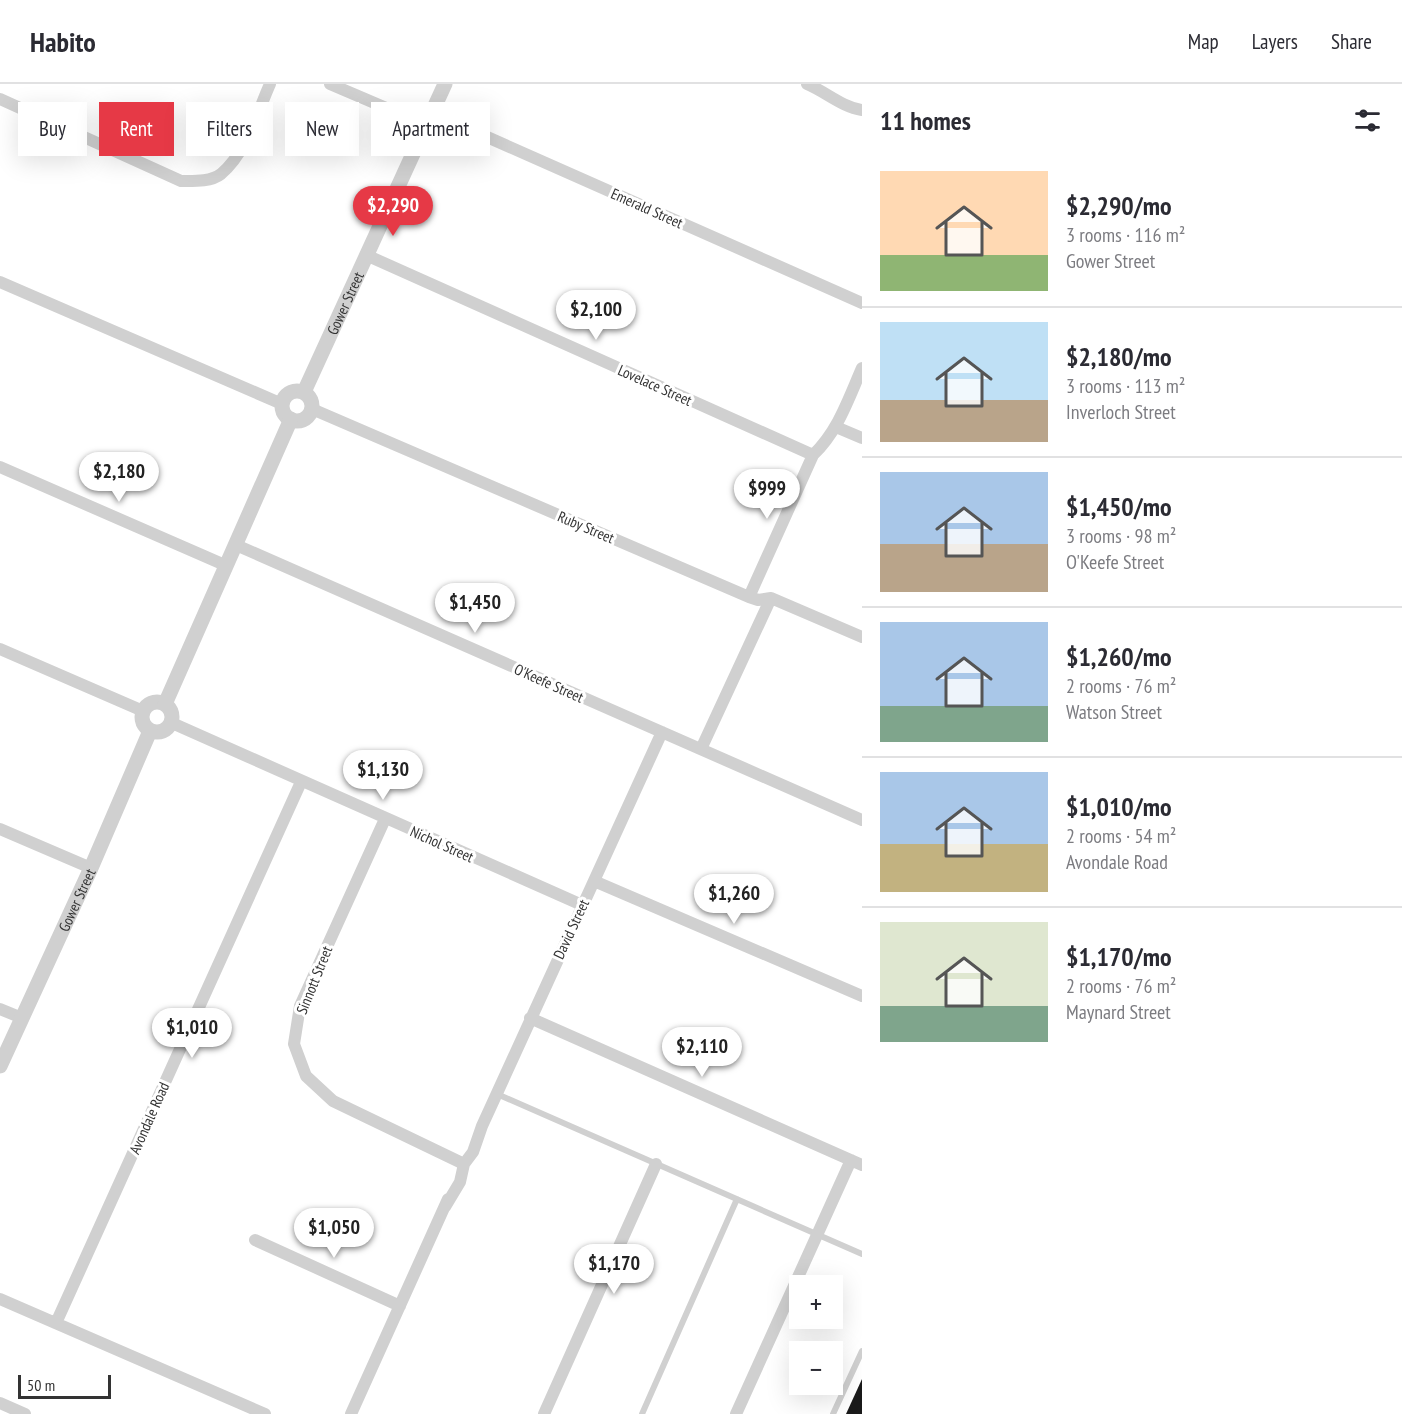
<!DOCTYPE html>
<html lang="en">
<head>
<meta charset="utf-8">
<style>
  :root { --surface:#fff; --page:#f7f7f7; --text:#2b2b33; --muted:#7c7c81; --line:#e1e1e2; --accent:#e63946 }
  body { margin:0; font-family:"PT Sans Narrow",sans-serif; background:var(--page); color:var(--text); height:100vh; display:flex; flex-direction:column; font-size:22px; white-space:nowrap }
  * { box-sizing:border-box; margin:0 }
  p { font-size:20px; color:var(--muted) }
  .icon { flex:none; width:33px; height:33px; fill:none; stroke:currentColor; stroke-width:2; stroke-linecap:round; stroke-linejoin:round }
  .map { position:relative; flex:1; overflow:hidden }
  .drawer { display:flex; flex-direction:column; background:var(--surface); width:540px }
  .drawer>* { flex:none }
  .top-card { position:absolute; left:18px; top:18px; width:570px; height:54px; display:flex; gap:12px }
  .buttons { position:absolute; left:789px; top:1191px; display:grid; gap:12px }
  .buttons a { display:grid; place-items:center; width:54px; height:54px; border-radius:0px; background:var(--surface); box-shadow:0 6px 24px #0002; font-size:30px }
  .scale { position:absolute; left:18px; bottom:15px; width:93px; box-sizing:border-box; padding-left:6px; border:3px solid #333; border-top:0; font-size:16px; line-height:21px; white-space:nowrap; color:#333; -webkit-text-stroke:4px #fff; paint-order:stroke }
  .price { position:absolute; translate:-50% -51px; padding:0 14px; border-radius:21px; background:#fff; color:#222; font-size:20px; line-height:39px; filter:drop-shadow(0 2px 3px #0008) }
  .price::after { content:''; position:absolute; left:50%; top:36px; width:18px; height:14px; margin-left:-9px; background:inherit; clip-path:polygon(0 0,100% 0,50% 100%) }
  .price.active { background:var(--accent); color:#fff }
  ul { padding:0; list-style:none }
  li { display:flex; align-items:center; gap:18px; height:150px; padding:0 18px }
  li+li { border-top:2px solid var(--line) }
  li span { display:grid; place-items:center; flex:none; width:168px; height:120px; border-radius:0px; color:#555 }
  li>.icon { margin-inline-start:auto }
  span .icon { width:72px; height:72px; fill:#fffc; stroke-width:1 }
  li b { font-size:26px }
  h2 { display:flex; justify-content:space-between; align-items:center; height:72px; padding:0 18px; font-size:26px }
  .pill { padding:0 21px; border-radius:0px; background:var(--surface); box-shadow:0 6px 24px #0002; font-size:21px; line-height:54px }
  .pill.active { background:var(--accent); color:#fff }
  header { display:flex; align-items:center; gap:36px; box-sizing:border-box; height:84px; padding:0 30px; background:var(--surface); border-bottom:2px solid var(--line) }
  header strong { font-size:28px }
  nav { display:flex; gap:33px; margin-inline-start:auto; font-size:21px }
  main { display:flex; flex:1; min-height:0 }
  .map>svg:first-child { display:block }
  .building { fill:#1a1a1a }
  .lines { fill:none; stroke-linecap:round; stroke-linejoin:round }
  .service { stroke:#d0d0d0; stroke-width:6 }
  .minor { stroke:#d0d0d0; stroke-width:12 }
  .tertiary { stroke:#d0d0d0; stroke-width:15 }
  .labels { text-anchor:middle; dominant-baseline:central; stroke-width:6; stroke-linejoin:round; paint-order:stroke }
  .street-label { font-size:15px; fill:#333; stroke:#fff }
</style>
</head>
<body>
<header>
<strong>Habito</strong>
<nav><a>Map</a><a>Layers</a><a>Share</a></nav>
</header>
<main>
<div class="map">
<svg width="862" height="1330" viewBox="0 0 862 1330">
  <rect width="100%" height="100%" fill="#fff"/>
  <!-- building -->
  <path class="building" d="M 862,1295 L 862,1330 L 846,1330 Z"/>
  <g class="lines">
    <!-- service -->
    <path class="service" d="M 497,1010 L 862,1170
      M 642,1330 L 737,1115
      M 833,1330 L 862,1267"/>
    <!-- minor -->
    <path class="minor" d="M 330,0 L 426,41
      M 807,0 C 826,8 842,23 862,26
      M 0,15 L 181,97 C 193,97 211,98 221,90 C 247,68 257,29 270,0
      M 433,29 L 862,219
      M 366,171 L 813,371
      M 0,198 L 282,320
      M 312,325 L 749,513 L 758,516 L 771,514 L 862,553
      M 836,343 L 862,354
      M 0,383 L 227,482
      M 236,461 L 862,736
      M 749,513 L 813,371 C 838,347 848,316 862,284
      M 0,565 L 143,627
      M 172,639 L 582,821
      M 701,665 L 771,514
      M 385,735 L 300,922 L 294,960 L 306,992 L 333,1017 L 464,1080
      M 0,745 L 91,784
      M 594,797 L 862,912
      M 0,925 L 22,934
      M 530,934 L 862,1081
      M 445,1123 L 460,1098 L 464,1080 L 473,1068 L 482,1042 L 662,648
      M 255,1156 L 400,1222
      M 0,1215 L 265,1330
      M 56,1239 L 301,698
      M 0,1319 L 25,1330
      M 351,1330 L 448,1115
      M 544,1330 L 656,1080
      M 736,1330 L 851,1076"/>
    <!-- tertiary -->
    <g class="tertiary">
      <circle cx="297" cy="322" r="15"/>
      <path id="s1" d="M 304,308 L 445,0"/>
      <circle cx="157" cy="633" r="15"/>
      <path d="M 165,620 L 291,335"/>
      <path id="s2" d="M 0,982 L 91,784 L 150,647"/>
    </g>
  </g>
  <g class="labels">
    <!-- street labels -->
    <g class="street-label">
      <text transform="translate(647 124) rotate(24)">Emerald Street</text>
      <text stroke="none"><textPath href="#s1" startOffset="98">Gower Street</textPath></text>
      <text transform="translate(655 301) rotate(24)">Lovelace Street</text>
      <text transform="translate(586 443) rotate(23)">Ruby Street</text>
      <text transform="translate(549 599) rotate(24)">O'Keefe Street</text>
      <text transform="translate(442 760) rotate(24)">Nichol Street</text>
      <text stroke="none"><textPath href="#s2" startOffset="183">Gower Street</textPath></text>
      <text transform="translate(571 845) rotate(-65)">David Street</text>
      <text transform="translate(314 896) rotate(-68)">Sinnott Street</text>
      <text transform="translate(149 1034) rotate(-66)">Avondale Road</text>
    </g>
  </g>
</svg>
<div class="buttons">
<a>+</a>
<a>−</a>
</div>
<div class="scale">50 m</div>
<b class="price active" style="left:393px;top:153px">$2,290</b>
<b class="price" style="left:596px;top:257px">$2,100</b>
<b class="price" style="left:119px;top:419px">$2,180</b>
<b class="price" style="left:767px;top:436px">$999</b>
<b class="price" style="left:475px;top:550px">$1,450</b>
<b class="price" style="left:383px;top:717px">$1,130</b>
<b class="price" style="left:734px;top:841px">$1,260</b>
<b class="price" style="left:192px;top:975px">$1,010</b>
<b class="price" style="left:702px;top:994px">$2,110</b>
<b class="price" style="left:334px;top:1175px">$1,050</b>
<b class="price" style="left:614px;top:1211px">$1,170</b>
<div class="top-card">
<a class="pill">Buy</a>
<a class="pill active">Rent</a>
<a class="pill">Filters</a>
<a class="pill">New</a>
<a class="pill">Apartment</a>
</div>
</div>
<section class="drawer">
<h2>11 homes<svg class="icon" aria-label="filters" viewBox="0 0 24 24"><path d="M4 7h16M4 17h16"/><circle cx="9" cy="7" r="2"/><circle cx="15" cy="17" r="2"/></svg></h2>
<ul>
<li><span style="background:linear-gradient(#ffd9b3 70%,#8fb573 0)"><svg class="icon" aria-label="home" viewBox="0 0 24 24"><path d="M3 11l9-7 9 7M6 9v11h12V9"/></svg></span><div><b>$2,290/mo</b><p>3 rooms · 116 m²</p><p>Gower Street</p></div></li>
<li><span style="background:linear-gradient(#bfe0f5 65%,#b9a48a 0)"><svg class="icon" aria-label="home" viewBox="0 0 24 24"><path d="M3 11l9-7 9 7M6 9v11h12V9"/></svg></span><div><b>$2,180/mo</b><p>3 rooms · 113 m²</p><p>Inverloch Street</p></div></li>
<li><span style="background:linear-gradient(#a9c7e8 60%,#b9a48a 0)"><svg class="icon" aria-label="home" viewBox="0 0 24 24"><path d="M3 11l9-7 9 7M6 9v11h12V9"/></svg></span><div><b>$1,450/mo</b><p>3 rooms · 98 m²</p><p>O'Keefe Street</p></div></li>
<li><span style="background:linear-gradient(#a9c7e8 70%,#7fa58c 0)"><svg class="icon" aria-label="home" viewBox="0 0 24 24"><path d="M3 11l9-7 9 7M6 9v11h12V9"/></svg></span><div><b>$1,260/mo</b><p>2 rooms · 76 m²</p><p>Watson Street</p></div></li>
<li><span style="background:linear-gradient(#a9c7e8 60%,#c2b280 0)"><svg class="icon" aria-label="home" viewBox="0 0 24 24"><path d="M3 11l9-7 9 7M6 9v11h12V9"/></svg></span><div><b>$1,010/mo</b><p>2 rooms · 54 m²</p><p>Avondale Road</p></div></li>
<li><span style="background:linear-gradient(#dfe7d0 70%,#7fa58c 0)"><svg class="icon" aria-label="home" viewBox="0 0 24 24"><path d="M3 11l9-7 9 7M6 9v11h12V9"/></svg></span><div><b>$1,170/mo</b><p>2 rooms · 76 m²</p><p>Maynard Street</p></div></li>
</ul>
</section>
</main>
</body>
</html>
